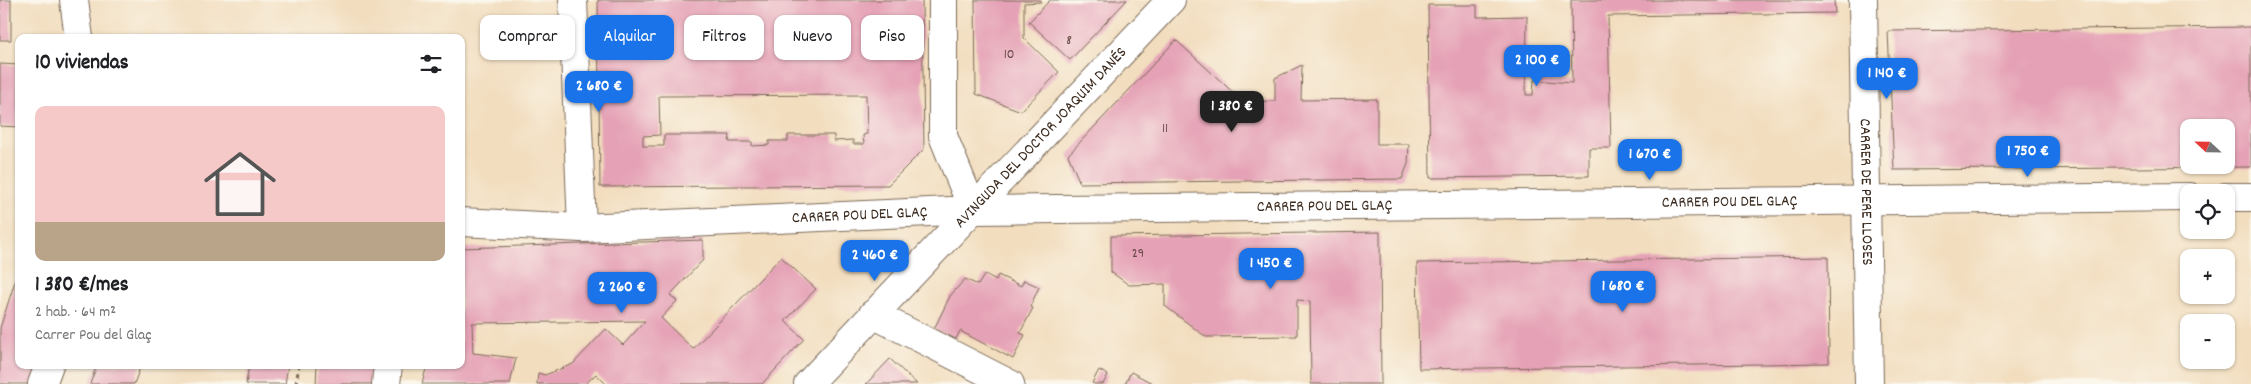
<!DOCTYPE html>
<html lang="es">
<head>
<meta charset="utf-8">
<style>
  :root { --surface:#fff; --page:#f6f6f6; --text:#202124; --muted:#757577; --accent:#1a73e8 }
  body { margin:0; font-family:Dekko,sans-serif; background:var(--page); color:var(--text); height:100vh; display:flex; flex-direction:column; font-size:19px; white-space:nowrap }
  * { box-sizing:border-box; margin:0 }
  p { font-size:16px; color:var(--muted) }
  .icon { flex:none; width:28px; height:28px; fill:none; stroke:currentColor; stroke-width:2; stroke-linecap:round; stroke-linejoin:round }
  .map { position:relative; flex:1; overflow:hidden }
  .panel { position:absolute; left:15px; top:34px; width:450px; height:335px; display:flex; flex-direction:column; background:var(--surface); border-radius:10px; box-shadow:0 1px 4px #0004 }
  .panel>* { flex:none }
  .banner { position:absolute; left:480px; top:15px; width:475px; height:45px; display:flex; gap:10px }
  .needle { width:32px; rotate:292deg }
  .tools { position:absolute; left:2180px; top:119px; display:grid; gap:10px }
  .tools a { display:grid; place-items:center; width:55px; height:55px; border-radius:10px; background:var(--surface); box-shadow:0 1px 4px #0004; font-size:25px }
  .price { position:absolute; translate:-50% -42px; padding:0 11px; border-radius:10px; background:var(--accent); color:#fff; font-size:16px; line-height:32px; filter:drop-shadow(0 1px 2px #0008) }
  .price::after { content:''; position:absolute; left:50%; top:30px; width:15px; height:11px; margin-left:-8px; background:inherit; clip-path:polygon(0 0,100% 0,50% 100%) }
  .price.selected { background:#222; color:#fff }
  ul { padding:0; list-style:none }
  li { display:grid; align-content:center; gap:10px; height:265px; padding:0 20px }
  li span { display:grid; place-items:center; height:155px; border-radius:10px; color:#555 }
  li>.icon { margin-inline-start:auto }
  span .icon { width:90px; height:90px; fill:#fffc; stroke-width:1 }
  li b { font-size:21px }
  h2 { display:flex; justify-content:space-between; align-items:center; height:60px; padding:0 20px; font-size:21px }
  .pill { padding:0 18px; border-radius:10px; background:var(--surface); box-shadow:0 1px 4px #0004; font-size:18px; line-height:45px }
  .pill.selected { background:var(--accent); color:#fff }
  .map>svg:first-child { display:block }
  .building { fill:#e5a1b6; fill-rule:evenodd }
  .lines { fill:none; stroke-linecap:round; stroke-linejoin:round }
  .minor-casing { stroke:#7b6956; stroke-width:30 }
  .path { stroke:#7b6956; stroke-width:3; stroke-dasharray:4 4; stroke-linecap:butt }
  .minor { stroke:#fff; stroke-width:28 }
  .labels { text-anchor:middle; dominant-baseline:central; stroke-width:4; stroke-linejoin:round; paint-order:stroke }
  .number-label { font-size:14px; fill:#664844 }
  .street-label { font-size:16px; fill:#3b2a1e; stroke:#fbf7ec }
</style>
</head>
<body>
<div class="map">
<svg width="2251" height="384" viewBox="0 0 2251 384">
  <rect width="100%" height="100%" fill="#fbf7ec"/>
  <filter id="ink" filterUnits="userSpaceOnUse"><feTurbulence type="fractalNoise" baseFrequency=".02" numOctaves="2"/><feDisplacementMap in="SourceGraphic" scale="10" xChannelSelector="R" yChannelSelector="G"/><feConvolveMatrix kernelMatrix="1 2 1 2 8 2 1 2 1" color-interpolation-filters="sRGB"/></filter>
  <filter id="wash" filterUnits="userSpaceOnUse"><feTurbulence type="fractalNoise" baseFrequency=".0096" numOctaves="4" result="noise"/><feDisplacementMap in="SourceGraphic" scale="20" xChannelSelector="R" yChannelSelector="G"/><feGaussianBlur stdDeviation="1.12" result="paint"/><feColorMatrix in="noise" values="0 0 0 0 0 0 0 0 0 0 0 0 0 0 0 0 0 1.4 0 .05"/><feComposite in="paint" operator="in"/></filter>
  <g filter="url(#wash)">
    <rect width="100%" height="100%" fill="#f2ddbe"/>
    <g id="blocks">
      <!-- building -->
      <path class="building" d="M 0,0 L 11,0 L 11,40 L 0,40 Z
        M 598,0 L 922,0 L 924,149 L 888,185 L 600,187 ZM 866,95 L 867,134 L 863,135 L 864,144 L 853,144 L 853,140 L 834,141 L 834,135 L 788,135 L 788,141 L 769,141 L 769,145 L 752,146 L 752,142 L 729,142 L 730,135 L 664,135 L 664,146 L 643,146 L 643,136 L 660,135 L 659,96 Z
        M 975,0 L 1041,0 L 1041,2 L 1024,3 L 1024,38 L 1059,72 L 1021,111 L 976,94 Z
        M 1050,0 L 1127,0 L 1070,60 L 1029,22 Z
        M 1571,0 L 1834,0 L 1835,13 L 1608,16 L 1611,148 L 1589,148 L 1589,176 L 1430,178 L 1428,5 L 1477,5 L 1477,17 L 1527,16 L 1526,95 L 1533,95 L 1534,80 L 1572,83 Z
        M 2251,27 L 2251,167 L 1894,170 L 1888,31 ZM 2189,128 L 2226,128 L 2226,165 L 2189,165 Z
        M 1176,40 L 1238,97 L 1238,102 L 1275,101 L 1275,78 L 1302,65 L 1301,100 L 1377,99 L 1377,144 L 1409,144 L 1408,164 L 1402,179 L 1080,183 L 1068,155 Z
        M 0,64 L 19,65 L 19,127 L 0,126 Z
        M 1380,232 L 1381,384 L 1311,384 L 1310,301 L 1297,300 L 1297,336 L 1206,337 L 1165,306 L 1165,284 L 1129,285 L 1111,272 L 1111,236 Z
        M 703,240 L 703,260 L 670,295 L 677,301 L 661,318 L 693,349 L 781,257 L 816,289 L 785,321 L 804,339 L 762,384 L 606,384 L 596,374 L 585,384 L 537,384 L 538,373 L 545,375 L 573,364 L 606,329 L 623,345 L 645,321 L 472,323 L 473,353 L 516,358 L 510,384 L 422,384 L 427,365 L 461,365 L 461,248 Z
        M 1828,257 L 1829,363 L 1419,369 L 1417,263 Z
        M 18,272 L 19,365 L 41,365 L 34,384 L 0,384 L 0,328 Z
        M 985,274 L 996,280 L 998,275 L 1021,286 L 1024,280 L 1039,287 L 1030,307 L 1033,308 L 1020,333 L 1025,335 L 1013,359 L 960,331 L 956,339 L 934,329 L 950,296 L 965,279 L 978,285 Z
        M 890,359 L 917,384 L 866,384 Z
        M 97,365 L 141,365 L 134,384 L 90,384 Z
        M 249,365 L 288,365 L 285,384 L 246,384 Z
        M 317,365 L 377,365 L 375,384 L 316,384 Z
        M 1099,370 L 1108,375 L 1103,384 L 1094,384 L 1092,383 Z
        M 1131,372 L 1154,384 L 1125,384 Z"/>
    </g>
  </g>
  <g filter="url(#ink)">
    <use href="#blocks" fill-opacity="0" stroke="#7b6956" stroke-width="1"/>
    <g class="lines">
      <!-- minor casing -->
      <g class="minor-casing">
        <g id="minor">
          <path d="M 74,0 L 79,38"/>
          <path d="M 573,0 L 582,228"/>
          <path d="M 943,0 L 943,136 L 973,210"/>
          <path id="s1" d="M 1863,0 L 1869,384"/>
          <path d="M 2226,197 L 2251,197"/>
          <path id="s2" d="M 461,222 L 582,228 L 973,210 L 2189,197"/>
          <path d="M 873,314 L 1010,384"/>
          <path d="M 42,384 L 49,365"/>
          <path d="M 386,384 L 388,365"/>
          <path id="s3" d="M 808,384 L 1171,0"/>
        </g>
      </g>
      <!-- path -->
      <path class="path" d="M 296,384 L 299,365"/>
      <!-- minor -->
      <use href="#minor" class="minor"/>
    </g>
  </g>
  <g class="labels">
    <!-- number labels -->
    <g class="number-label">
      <text x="1069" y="41">8</text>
      <text x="1009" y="55">10</text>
      <text x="1165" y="129">11</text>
      <text x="1138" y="254">29</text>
    </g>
    <!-- street labels -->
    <g class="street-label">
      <text stroke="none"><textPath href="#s3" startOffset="339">AVINGUDA DEL DOCTOR JOAQUIM DANÉS</textPath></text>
      <text stroke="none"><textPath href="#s1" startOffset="192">CARRER DE PERE LLOSES</textPath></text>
      <text stroke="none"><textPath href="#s2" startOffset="1269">CARRER POU DEL GLAÇ</textPath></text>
      <text stroke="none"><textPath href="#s2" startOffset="864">CARRER POU DEL GLAÇ</textPath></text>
      <text stroke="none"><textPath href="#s2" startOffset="399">CARRER POU DEL GLAÇ</textPath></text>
    </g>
  </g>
</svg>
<div class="tools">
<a><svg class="needle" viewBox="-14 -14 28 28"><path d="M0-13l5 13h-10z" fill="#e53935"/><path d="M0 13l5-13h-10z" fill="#757577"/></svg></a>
<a><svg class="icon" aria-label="locate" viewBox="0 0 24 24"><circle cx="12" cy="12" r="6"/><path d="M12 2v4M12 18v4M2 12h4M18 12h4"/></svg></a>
<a>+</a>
<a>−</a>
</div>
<b class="price" style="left:1537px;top:87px">2 100 €</b>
<b class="price" style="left:1887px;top:100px">1 140 €</b>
<b class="price" style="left:599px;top:113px">2 680 €</b>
<b class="price selected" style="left:1232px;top:133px">1 380 €</b>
<b class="price" style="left:2028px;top:178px">1 750 €</b>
<b class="price" style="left:1650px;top:181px">1 670 €</b>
<b class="price" style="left:875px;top:282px">2 460 €</b>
<b class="price" style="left:1271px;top:290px">1 450 €</b>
<b class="price" style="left:1623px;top:313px">1 680 €</b>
<b class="price" style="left:622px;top:314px">2 260 €</b>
<div class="banner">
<a class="pill">Comprar</a>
<a class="pill selected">Alquilar</a>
<a class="pill">Filtros</a>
<a class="pill">Nuevo</a>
<a class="pill">Piso</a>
</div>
<section class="panel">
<h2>10 viviendas<svg class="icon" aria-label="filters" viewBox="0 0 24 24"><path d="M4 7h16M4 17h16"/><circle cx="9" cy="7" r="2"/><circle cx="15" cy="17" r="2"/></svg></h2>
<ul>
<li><span style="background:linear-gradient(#f6c9c9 75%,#b9a48a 0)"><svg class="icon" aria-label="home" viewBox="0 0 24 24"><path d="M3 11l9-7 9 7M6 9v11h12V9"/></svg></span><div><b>1 380 €/mes</b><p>2 hab. · 64 m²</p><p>Carrer Pou del Glaç</p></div></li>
</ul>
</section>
</div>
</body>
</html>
